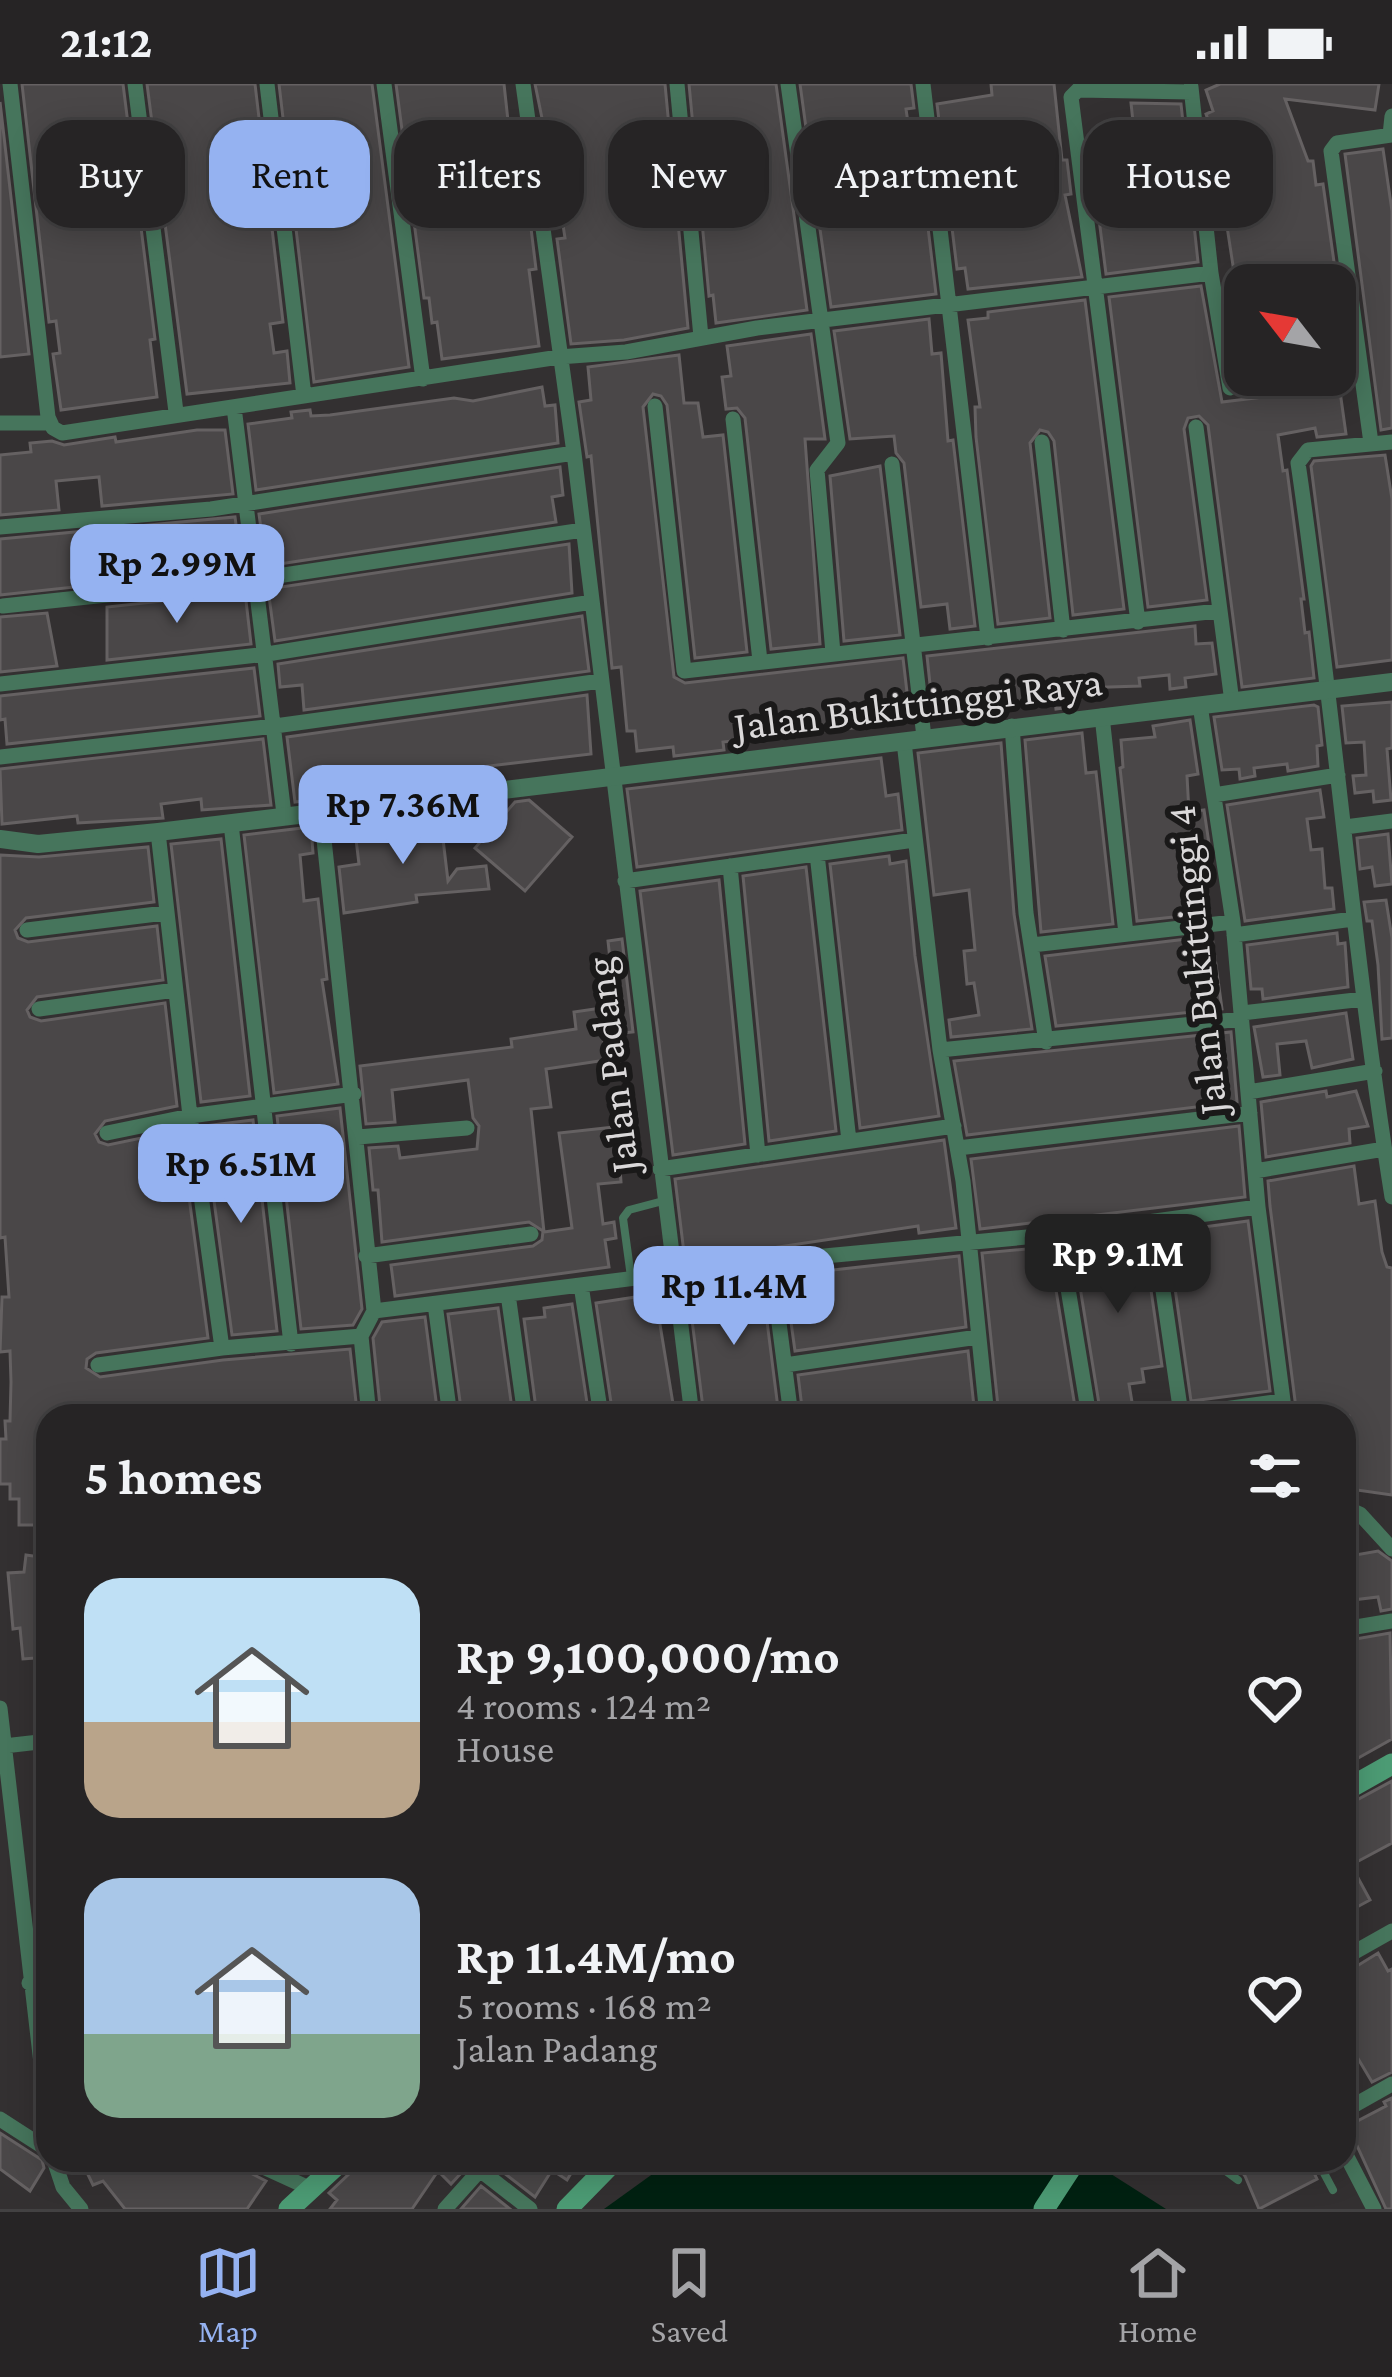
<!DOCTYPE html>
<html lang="en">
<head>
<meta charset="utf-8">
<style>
  :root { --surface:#262425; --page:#323032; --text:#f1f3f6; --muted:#a4a4a7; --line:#424142; --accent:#95b2f1 }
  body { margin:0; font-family:"Crimson Pro",serif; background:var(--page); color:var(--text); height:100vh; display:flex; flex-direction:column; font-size:45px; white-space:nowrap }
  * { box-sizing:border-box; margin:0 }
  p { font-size:39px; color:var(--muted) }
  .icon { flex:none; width:66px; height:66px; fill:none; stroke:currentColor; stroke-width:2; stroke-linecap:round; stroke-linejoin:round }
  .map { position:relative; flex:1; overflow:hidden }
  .drawer { position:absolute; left:36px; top:1320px; width:1320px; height:768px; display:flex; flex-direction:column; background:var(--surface); border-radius:36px; box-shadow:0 6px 30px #0003,0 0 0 3px var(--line) }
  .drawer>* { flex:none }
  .banner { position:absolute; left:36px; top:36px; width:1320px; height:108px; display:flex; gap:24px }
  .needle { width:78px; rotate:301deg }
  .buttons { position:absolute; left:1224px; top:180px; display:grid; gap:24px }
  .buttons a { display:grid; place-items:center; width:132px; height:132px; border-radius:24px; background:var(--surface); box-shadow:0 6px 30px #0003,0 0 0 3px var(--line); font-size:60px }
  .price { position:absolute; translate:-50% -102px; padding:0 27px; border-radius:24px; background:var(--accent); color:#111; font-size:39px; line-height:78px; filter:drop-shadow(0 3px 6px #0008) }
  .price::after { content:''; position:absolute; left:50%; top:72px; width:36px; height:27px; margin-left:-18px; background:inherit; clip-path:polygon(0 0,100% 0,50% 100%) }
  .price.current { background:#222; color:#fff }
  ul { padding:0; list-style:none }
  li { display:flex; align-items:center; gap:36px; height:300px; padding:0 48px }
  li span { display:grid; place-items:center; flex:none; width:336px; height:240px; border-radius:36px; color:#555 }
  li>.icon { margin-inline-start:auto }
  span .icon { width:144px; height:144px; fill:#fffc; stroke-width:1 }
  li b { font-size:51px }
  h2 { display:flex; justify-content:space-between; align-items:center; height:144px; padding:0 48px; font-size:51px }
  .tag { padding:0 42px; border-radius:36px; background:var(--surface); box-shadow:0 6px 30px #0003,0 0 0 3px var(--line); font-size:42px; line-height:108px }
  .tag.current { background:var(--accent); color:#111 }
  .status { display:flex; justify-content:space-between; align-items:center; height:84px; padding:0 60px; background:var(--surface); direction:ltr }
  .status svg { height:33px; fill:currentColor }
  .dock { display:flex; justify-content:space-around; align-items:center; height:168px; border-top:3px solid var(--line); background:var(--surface); font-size:33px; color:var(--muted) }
  .dock a { display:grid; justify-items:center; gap:6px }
  .dock .current { color:var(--accent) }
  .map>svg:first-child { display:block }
  .water { fill:#002111 }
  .building { fill:#4a4748; stroke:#656162; stroke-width:3 }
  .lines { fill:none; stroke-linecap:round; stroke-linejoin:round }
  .service { stroke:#46755c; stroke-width:8 }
  .minor { stroke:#46755c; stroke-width:15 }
  .tertiary { stroke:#46755c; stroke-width:18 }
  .secondary { stroke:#4c9b74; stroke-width:21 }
  .labels { text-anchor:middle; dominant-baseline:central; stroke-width:12; stroke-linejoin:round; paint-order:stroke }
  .street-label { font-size:42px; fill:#dbd9da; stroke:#1a1919 }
</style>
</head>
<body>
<div class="status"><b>21:12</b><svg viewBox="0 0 49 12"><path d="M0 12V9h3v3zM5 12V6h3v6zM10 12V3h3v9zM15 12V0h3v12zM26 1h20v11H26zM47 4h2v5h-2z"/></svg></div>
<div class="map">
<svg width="1392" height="2125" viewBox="0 0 1392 2125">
  <rect width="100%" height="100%" fill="#333031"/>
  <!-- water -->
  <path class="water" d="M 672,2076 L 1089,2076 L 1166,2125 L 604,2125 Z"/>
  <!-- building -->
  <path class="building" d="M 22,0 L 123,0 L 155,255 L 150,256 L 157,313 L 61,326 L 53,270 L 60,269 L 56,237 L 49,238 Z
    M 147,0 L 255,0 L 283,238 L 270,240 L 274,269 L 287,267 L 290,299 L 187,310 Z
    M 279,0 L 372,0 L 409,283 L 314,298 Z
    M 396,0 L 504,0 L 519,138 L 530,136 L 536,185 L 529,186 L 539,262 L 442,275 L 437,238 L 432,239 L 429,214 L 424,214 Z
    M 535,0 L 665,0 L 688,244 L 624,256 L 571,260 L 557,155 L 565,154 L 560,121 L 552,122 L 547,89 L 553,88 Z
    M 689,0 L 776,0 L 807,226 L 716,239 L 713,211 L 709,212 Z
    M 800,0 L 911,0 L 914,24 L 906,25 L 910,53 L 917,52 L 936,210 L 831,223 L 817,124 L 826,123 L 821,94 L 813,95 Z
    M 991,0 L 1054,0 L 1062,76 L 1067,76 L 1071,110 L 1065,111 L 1082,193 L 968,205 L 965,184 L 957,185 L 937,20 L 992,11 Z
    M 1220,0 L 1379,0 L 1375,26 L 1285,15 L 1308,77 L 1313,77 L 1316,101 L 1323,100 L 1350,291 L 1338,293 L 1346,350 L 1317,353 L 1315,344 L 1278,351 L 1283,387 L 1287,386 L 1304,515 L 1301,515 L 1305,549 L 1309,548 L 1314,594 L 1242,603 L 1208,341 L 1199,332 L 1188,334 L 1184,345 L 1207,516 L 1148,523 L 1109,213 L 1201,202 L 1222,318 L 1298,309 L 1295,291 L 1335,291 L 1335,201 L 1287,201 L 1287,197 L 1236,201 L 1218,84 L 1225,83 L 1206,30 L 1213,27 L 1206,6 Z
    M 0,18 L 29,270 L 0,273 Z
    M 1131,19 L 1181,20 L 1198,178 L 1106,190 L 1091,72 L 1136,66 Z
    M 1383,65 L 1392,127 L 1392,344 L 1381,346 L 1345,70 Z
    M 1085,216 L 1124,525 L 1073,531 L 1054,357 L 1048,348 L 1040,346 L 1030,359 L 1050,534 L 998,540 L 976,353 L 975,323 L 980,323 L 968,236 L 988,234 L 988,228 Z
    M 929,235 L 932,270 L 941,269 L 948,357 L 953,356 L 975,542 L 950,545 L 947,520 L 921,523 L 904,379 L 896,369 L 894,352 L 850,355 L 834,247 Z
    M 811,250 L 825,355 L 805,355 L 820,560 L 771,565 L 745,334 L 737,324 L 726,325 L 722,293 L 731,292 L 727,262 Z
    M 679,271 L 684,319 L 698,319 L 703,353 L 723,351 L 747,568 L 695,574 L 667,321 L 661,312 L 653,310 L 643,323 L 674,593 L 685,599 L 903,574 L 910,634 L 861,639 L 862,643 L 723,658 L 724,666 L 674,672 L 673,663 L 637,667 L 635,647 L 627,647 L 621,583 L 612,584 L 591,372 L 587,373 L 579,318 L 591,316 L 588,283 Z
    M 542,303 L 545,322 L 555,321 L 558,359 L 256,406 L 248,340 L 292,334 L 291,328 L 310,326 L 311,332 L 330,331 L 454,314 L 473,317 Z
    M 197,346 L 225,346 L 233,410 L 102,422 L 99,393 L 56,397 L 59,426 L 0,431 L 0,371 L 31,368 L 30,359 L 52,357 L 64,361 L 115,353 L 116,358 Z
    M 1385,371 L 1392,415 L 1392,576 L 1337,583 L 1311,382 L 1314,377 Z
    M 880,382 L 900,551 L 844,557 L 830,392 Z
    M 560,383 L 563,411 L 552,413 L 556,438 L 266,482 L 259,430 Z
    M 235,433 L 242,485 L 0,511 L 0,455 Z
    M 569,460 L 572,509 L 275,557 L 268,505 Z
    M 245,508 L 251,560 L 107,576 L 107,523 Z
    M 47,529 L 57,582 L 0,588 L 0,533 Z
    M 582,532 L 589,587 L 304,626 L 302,601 L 280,603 L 278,580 Z
    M 1195,542 L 1196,560 L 1212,559 L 1216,590 L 1185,594 L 1186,603 L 1170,605 L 1169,591 L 1139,594 L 1140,602 L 1079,604 L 1080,614 L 1070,614 L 1071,623 L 1056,625 L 1055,616 L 933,628 L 927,572 Z
    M 254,584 L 260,632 L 7,660 L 5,635 L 0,636 L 0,612 Z
    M 587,611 L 591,670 L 489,682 L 494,686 L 438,692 L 439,699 L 337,709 L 338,713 L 295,718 L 287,653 Z
    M 1392,618 L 1392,664 L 1387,665 L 1391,716 L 1374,718 L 1373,707 L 1355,709 L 1353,692 L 1366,691 L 1364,658 L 1346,659 L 1342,622 Z
    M 1314,621 L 1318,623 L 1322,661 L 1317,662 L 1318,682 L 1288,687 L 1287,680 L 1254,684 L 1255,692 L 1240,695 L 1239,685 L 1222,686 L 1214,633 Z
    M 1190,636 L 1198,690 L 1187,692 L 1189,728 L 1204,726 L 1211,773 L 1204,774 L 1210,829 L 1137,837 L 1120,684 L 1123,683 L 1121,656 L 1155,653 L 1153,642 Z
    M 1082,649 L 1086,689 L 1096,688 L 1113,840 L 1041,848 L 1025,656 Z
    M 263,655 L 271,721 L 202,726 L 201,715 L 161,720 L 163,734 L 78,739 L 77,732 L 2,740 L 0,685 Z
    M 1001,659 L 1014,830 L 1032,945 L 951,953 L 949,936 L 979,931 L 974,899 L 967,900 L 964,867 L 975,866 L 969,806 L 934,811 L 918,669 Z
    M 881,674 L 886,712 L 898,710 L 902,746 L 637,783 L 627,705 Z
    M 1320,706 L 1324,733 L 1307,735 L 1311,766 L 1322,765 L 1325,804 L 1332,804 L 1334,825 L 1245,837 L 1227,721 Z
    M 529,716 L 572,753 L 525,807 L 475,764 L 515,718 Z
    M 440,730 L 448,797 L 457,785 L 486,782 L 489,805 L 416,811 L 417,818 L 344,829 L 339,783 L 359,780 L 355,747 L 422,739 L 421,732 Z
    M 311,743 L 313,769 L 300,771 L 304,817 L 318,815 L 327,895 L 322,896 L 338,1000 L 274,1009 L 244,751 Z
    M 1388,750 L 1392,800 L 1375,802 L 1372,783 L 1360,785 L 1357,754 Z
    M 221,755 L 250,1012 L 201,1018 L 171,760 Z
    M 148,763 L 154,818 L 26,834 L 15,846 L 18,854 L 28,858 L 157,842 L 163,896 L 37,913 L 27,926 L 30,933 L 41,937 L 165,919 L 177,1022 L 105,1037 L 95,1050 L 99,1058 L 108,1061 L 180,1046 L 208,1254 L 96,1269 L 87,1275 L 86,1284 L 100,1293 L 223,1276 L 350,1265 L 356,1318 L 336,1322 L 331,1332 L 300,1332 L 299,1327 L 271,1332 L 48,1332 L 48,1441 L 19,1441 L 19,1415 L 10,1415 L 10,1400 L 0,1400 L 0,1355 L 6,1355 L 5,1337 L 10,1337 L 11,1298 L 10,1267 L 0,1268 L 2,1213 L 9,1213 L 5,1153 L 0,1154 L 0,771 L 39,773 Z
    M 889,772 L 890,780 L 906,777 L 915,872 L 939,1032 L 860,1044 L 830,780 Z
    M 806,783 L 836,1047 L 769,1057 L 743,792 Z
    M 719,796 L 745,1060 L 673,1071 L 640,807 Z
    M 1386,816 L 1392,854 L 1392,954 L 1382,955 L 1378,881 L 1372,837 L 1367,837 L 1364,818 Z
    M 1337,849 L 1338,860 L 1345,859 L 1348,903 L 1263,915 L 1262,905 L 1251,905 L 1247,861 Z
    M 1212,852 L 1222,925 L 1056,942 L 1045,872 Z
    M 622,855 L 633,948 L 603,951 L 606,976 L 546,985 L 551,1023 L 531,1025 L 544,1148 L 572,1144 L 559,1049 L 633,1041 L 636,1068 L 619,1070 L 621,1098 L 598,1100 L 603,1140 L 614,1138 L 616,1154 L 605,1156 L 609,1183 L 395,1212 L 391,1181 L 533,1162 L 542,1156 L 543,1147 L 529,1138 L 382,1158 L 378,1106 L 373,1106 L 369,1064 L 398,1062 L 400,1074 L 477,1065 L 479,1042 L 473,1034 L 468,996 L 392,1006 L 395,1038 L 366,1040 L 360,982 L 512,963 L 511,955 L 576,945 L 574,928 L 615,922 L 608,857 Z
    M 1346,929 L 1353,975 L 1312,984 L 1306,957 L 1277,960 L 1280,991 L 1263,993 L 1254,943 Z
    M 1231,948 L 1237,1018 L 967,1051 L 954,977 Z
    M 1326,1007 L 1327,1013 L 1356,1007 L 1368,1042 L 1349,1045 L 1350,1059 L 1266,1073 L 1261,1018 Z
    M 340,1024 L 362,1225 L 353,1241 L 301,1245 L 277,1032 Z
    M 253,1036 L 277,1247 L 232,1251 L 204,1042 Z
    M 1239,1042 L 1245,1113 L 980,1145 L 971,1075 Z
    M 944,1056 L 956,1144 L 919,1149 L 918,1142 L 718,1172 L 717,1164 L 684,1169 L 675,1095 Z
    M 1354,1082 L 1359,1120 L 1375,1117 L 1382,1168 L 1387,1183 L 1392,1184 L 1392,1411 L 1350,1405 L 1352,1393 L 1344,1394 L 1344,1361 L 1354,1360 L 1349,1332 L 1297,1332 L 1270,1122 L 1268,1097 Z
    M 1248,1137 L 1270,1307 L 1191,1317 L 1167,1148 Z
    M 1143,1151 L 1162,1282 L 1142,1285 L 1144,1298 L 1129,1300 L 1133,1324 L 1100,1326 L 1073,1160 Z
    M 1049,1163 L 1076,1329 L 999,1332 L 982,1169 Z
    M 959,1172 L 966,1243 L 795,1267 L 784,1188 L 788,1191 Z
    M 761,1190 L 779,1332 L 704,1332 L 692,1236 L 696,1235 L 693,1199 Z
    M 655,1210 L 675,1332 L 613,1332 L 596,1219 Z
    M 572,1220 L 589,1332 L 537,1332 L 524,1235 L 545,1233 L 544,1224 Z
    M 498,1224 L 513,1332 L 462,1332 L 448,1230 Z
    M 425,1233 L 438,1332 L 381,1332 L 373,1254 L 382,1238 Z
    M 968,1267 L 975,1332 L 803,1332 L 798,1291 Z
    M 1378,1467 L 1392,1477 L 1392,1525 L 1381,1527 L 1378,1513 L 1344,1517 L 1344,1473 Z
    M 26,1471 L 48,1474 L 48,1573 L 23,1575 L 20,1544 L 13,1545 L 8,1489 L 24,1488 Z
    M 1390,1549 L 1392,1655 L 1344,1682 L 1344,1557 Z
    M 1392,1697 L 1392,1759 L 1351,1781 L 1370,1816 L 1344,1830 L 1344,1723 Z
    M 1378,1869 L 1388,1887 L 1392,1885 L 1392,1988 L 1372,1998 L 1344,1951 L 1344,1890 Z
    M 1392,2014 L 1392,2125 L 1386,2125 L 1348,2042 L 1386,2022 L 1384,2018 Z
    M 0,2049 L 42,2076 L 44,2084 L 30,2107 L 0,2085 Z
    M 81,2076 L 225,2076 L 266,2097 L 247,2125 L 125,2125 L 103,2097 L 93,2101 Z
    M 357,2076 L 460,2076 L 464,2086 L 451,2100 L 438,2087 L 412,2125 L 330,2125 L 337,2116 L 329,2109 L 352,2087 Z
    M 487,2076 L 579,2076 L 567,2096 L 552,2086 L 535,2113 Z
    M 1233,2076 L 1308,2076 L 1317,2095 L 1259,2125 L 1245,2092 Z
    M 481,2102 L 510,2125 L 461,2125 Z"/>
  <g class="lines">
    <!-- service -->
    <path class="service" d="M 631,1193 L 623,1134 L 629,1126 L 663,1117
      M 1211,2076 L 1238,2096
      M 1317,2076 L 1333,2106"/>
    <!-- minor -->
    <path class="minor" d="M 10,0 L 48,333 L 53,344 L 62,349 L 559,273 L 626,268 L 757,244 L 1211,189
      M 135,0 L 176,328
      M 267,0 L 304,312
      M 384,0 L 423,295
      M 523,0 L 574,369 L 692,1332
      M 677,0 L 701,253
      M 788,0 L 838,359 L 817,386 L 833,569
      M 923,0 L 988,554
      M 1191,3 L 1211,189 L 1230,304
      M 1390,51 L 1392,32
      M 655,322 L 684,587 L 1218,527
      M 234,323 L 284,730
      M 733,335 L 760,577
      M 0,339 L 50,339
      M 1196,343 L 1232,618
      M 1042,358 L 1063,546
      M 1392,358 L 1308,366 L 1298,379 C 1334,623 1353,869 1392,1113
      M 1371,359 L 1331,67 L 1337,59 L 1392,51
      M 892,380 L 924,653
      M 0,443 L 211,425 L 574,369
      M 3,522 L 257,495 L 583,446
      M 1138,538 L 1071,13 L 1078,6 L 1191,8
      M 0,600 L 267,570 L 592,518
      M 1200,621 L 1233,838 L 1258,1123 L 1285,1332
      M 1102,632 L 1126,850
      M 1012,642 L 1026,829 L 1046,958
      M 904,658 L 940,966 L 963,1097 L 987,1332
      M 0,673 L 275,642 L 601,597
      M 1214,711 L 1338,691
      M 321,727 L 374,1227 L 361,1252 L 369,1332
      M 231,740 L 291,1260
      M 1345,743 L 1392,737
      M 158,748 L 190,1032 L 222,1264
      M 817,770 L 849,1057
      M 730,782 L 758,1071
      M 625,797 L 914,756
      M 27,846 L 165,829
      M 1234,851 L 1353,835
      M 1032,861 L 1233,838
      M 39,925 L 175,906
      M 1242,929 L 1364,915
      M 940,966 L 1242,935
      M 1248,1008 L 1375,987
      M 107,1049 L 190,1032 L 354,1010
      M 358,1053 L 467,1044
      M 958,1064 L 1250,1029
      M 660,1085 L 954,1042
      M 1255,1087 L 1384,1065
      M 1153,1138 L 1181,1330
      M 1059,1150 L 1089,1332
      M 366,1172 L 531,1150
      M 771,1177 L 791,1332
      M 581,1201 L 601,1332
      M 508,1210 L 525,1332
      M 435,1220 L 450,1332
      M 374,1227 L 771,1177 L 1059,1150 L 1258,1123
      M 98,1281 L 222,1264 L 361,1252
      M 785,1281 L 978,1253
      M 343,1332 L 369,1328
      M 1174,1332 L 1282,1317
      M 1344,1423 L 1360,1430 L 1392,1465
      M 1344,1545 L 1392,1537
      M 0,1624 L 48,2040
      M 4,1662 L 48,1657
      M 1344,1874 L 1392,1847
      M 29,1899 L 48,1897
      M 1344,2027 L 1392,2000
      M 0,2035 L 48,2066
      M 1344,2067 L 1374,2125
      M 54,2076 L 63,2103 L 81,2125
      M 248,2076 L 309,2104
      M 480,2086 L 530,2125
      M 445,2125 L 480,2086 L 472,2076"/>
    <!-- tertiary -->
    <path class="tertiary" d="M 0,755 L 38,760 L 158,748 L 1392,598"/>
    <!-- secondary -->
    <path class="secondary" d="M 1344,1707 L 1392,1680
      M 289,2125 L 342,2076
      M 567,2125 L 615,2076
      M 1044,2125 L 1076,2076"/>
  </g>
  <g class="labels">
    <!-- street labels -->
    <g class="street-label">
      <text transform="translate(918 619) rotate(-7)">Jalan Bukittinggi Raya</text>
      <text transform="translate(1196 876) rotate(-96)">Jalan Bukittinggi 4</text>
      <text transform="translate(611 981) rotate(-97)">Jalan Padang</text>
    </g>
  </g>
</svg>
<div class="buttons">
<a><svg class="needle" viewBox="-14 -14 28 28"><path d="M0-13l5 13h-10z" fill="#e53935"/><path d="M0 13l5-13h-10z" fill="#a4a4a7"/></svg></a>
</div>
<b class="price" style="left:177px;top:542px">Rp 2.99M</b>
<b class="price" style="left:403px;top:783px">Rp 7.36M</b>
<b class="price" style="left:241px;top:1142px">Rp 6.51M</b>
<b class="price current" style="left:1118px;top:1232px">Rp 9.1M</b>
<b class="price" style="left:734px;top:1264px">Rp 11.4M</b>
<div class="banner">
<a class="tag">Buy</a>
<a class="tag current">Rent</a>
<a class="tag">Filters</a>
<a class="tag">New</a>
<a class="tag">Apartment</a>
<a class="tag">House</a>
</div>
<section class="drawer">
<h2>5 homes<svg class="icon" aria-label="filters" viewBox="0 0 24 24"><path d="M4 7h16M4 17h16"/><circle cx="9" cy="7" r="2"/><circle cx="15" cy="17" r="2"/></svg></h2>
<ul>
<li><span style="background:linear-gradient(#bfe0f5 60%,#b9a48a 0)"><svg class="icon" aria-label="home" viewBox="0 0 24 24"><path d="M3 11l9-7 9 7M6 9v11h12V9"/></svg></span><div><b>Rp 9,100,000/mo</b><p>4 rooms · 124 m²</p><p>House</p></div><svg class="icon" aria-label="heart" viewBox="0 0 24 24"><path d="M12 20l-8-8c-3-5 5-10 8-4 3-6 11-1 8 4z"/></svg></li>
<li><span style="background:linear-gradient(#a9c7e8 65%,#7fa58c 0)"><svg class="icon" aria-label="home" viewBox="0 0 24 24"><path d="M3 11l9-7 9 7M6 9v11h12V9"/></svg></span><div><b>Rp 11.4M/mo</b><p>5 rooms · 168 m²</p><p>Jalan Padang</p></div><svg class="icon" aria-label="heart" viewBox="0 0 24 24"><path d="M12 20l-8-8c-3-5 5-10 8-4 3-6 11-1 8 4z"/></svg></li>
</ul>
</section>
</div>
<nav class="dock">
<a class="current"><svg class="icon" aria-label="map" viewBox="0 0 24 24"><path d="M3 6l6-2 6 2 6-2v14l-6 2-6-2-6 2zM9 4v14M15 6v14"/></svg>Map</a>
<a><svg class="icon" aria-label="saved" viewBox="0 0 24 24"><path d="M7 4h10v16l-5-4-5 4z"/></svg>Saved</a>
<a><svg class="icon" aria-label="home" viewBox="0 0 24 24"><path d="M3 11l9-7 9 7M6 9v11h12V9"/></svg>Home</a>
</nav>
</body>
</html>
